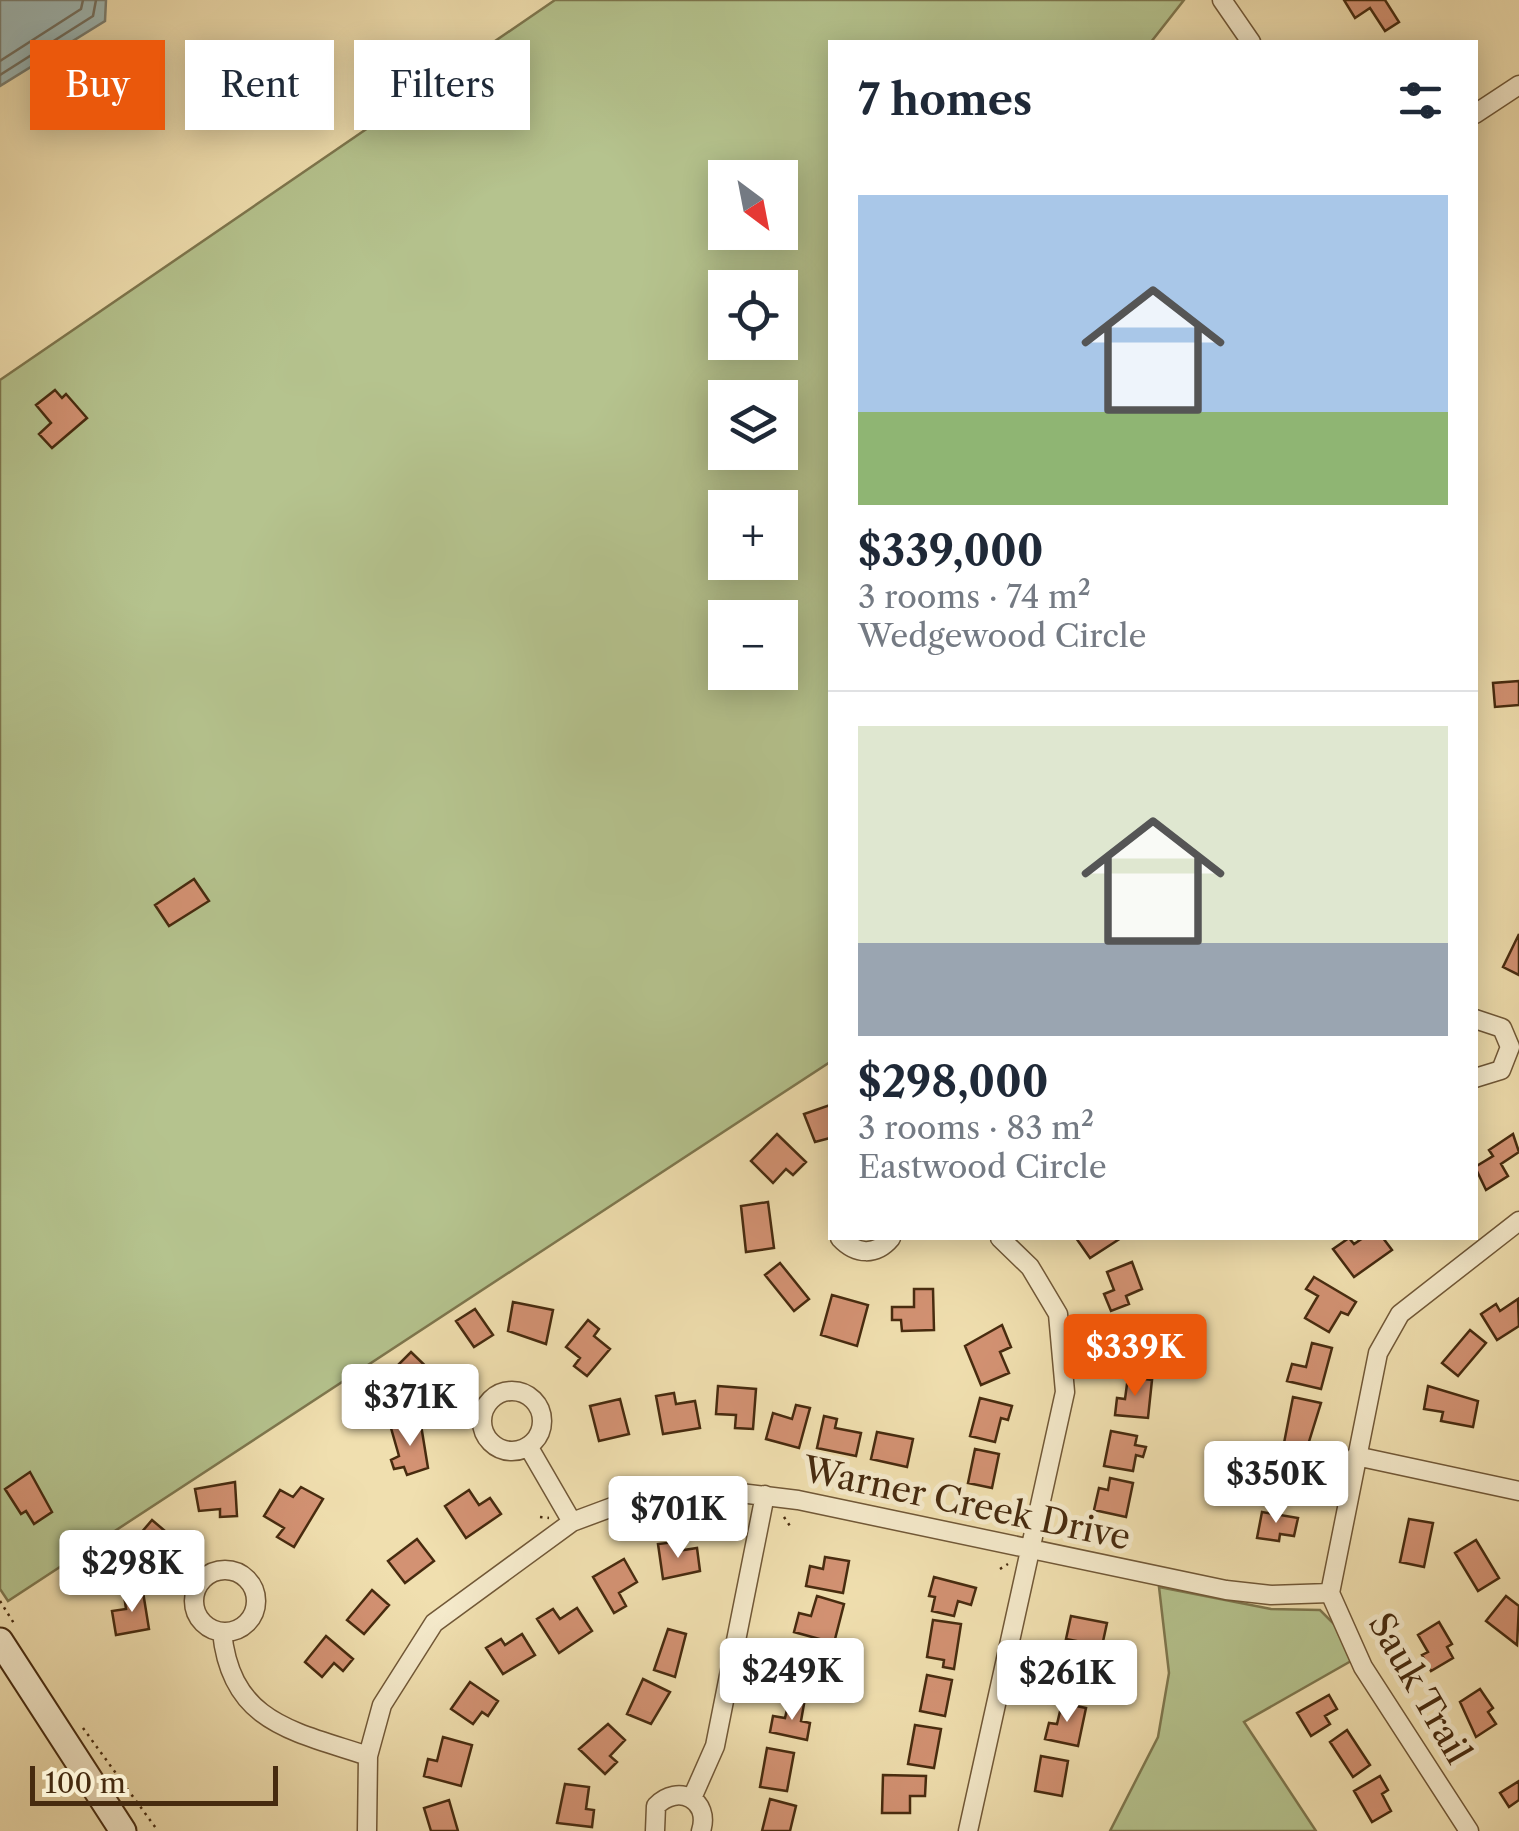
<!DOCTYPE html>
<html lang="en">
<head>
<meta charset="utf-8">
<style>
  :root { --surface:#fff; --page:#f2f2f3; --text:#1f2937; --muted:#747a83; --line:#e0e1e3; --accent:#ea580c }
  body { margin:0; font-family:"Libre Caslon Text",serif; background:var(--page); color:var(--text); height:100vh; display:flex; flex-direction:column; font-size:38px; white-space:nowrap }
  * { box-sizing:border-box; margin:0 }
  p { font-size:32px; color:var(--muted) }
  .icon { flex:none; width:55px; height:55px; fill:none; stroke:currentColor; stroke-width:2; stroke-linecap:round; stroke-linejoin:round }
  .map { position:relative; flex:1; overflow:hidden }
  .details { position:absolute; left:828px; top:40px; width:650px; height:1200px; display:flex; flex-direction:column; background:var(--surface); border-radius:0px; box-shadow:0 5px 25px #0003 }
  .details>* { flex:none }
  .banner { position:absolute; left:30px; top:40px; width:648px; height:90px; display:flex; gap:20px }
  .needle { width:65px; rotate:148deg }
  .buttons { position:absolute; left:708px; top:160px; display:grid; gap:20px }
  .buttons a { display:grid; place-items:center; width:90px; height:90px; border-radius:0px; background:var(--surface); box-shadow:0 5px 25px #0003; font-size:50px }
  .scale { position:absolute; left:30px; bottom:25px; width:248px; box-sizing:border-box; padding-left:10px; border:5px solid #472b0f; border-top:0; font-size:28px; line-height:35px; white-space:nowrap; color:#472b0f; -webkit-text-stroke:8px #f5eacb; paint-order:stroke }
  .price { position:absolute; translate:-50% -85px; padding:0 22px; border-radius:10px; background:#fff; color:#222; font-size:32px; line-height:65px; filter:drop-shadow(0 2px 5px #0008) }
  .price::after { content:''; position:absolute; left:50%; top:60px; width:30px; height:22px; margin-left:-15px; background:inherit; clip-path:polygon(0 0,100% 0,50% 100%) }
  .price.active { background:var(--accent); color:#fff }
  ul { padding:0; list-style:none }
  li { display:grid; align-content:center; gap:20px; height:530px; padding:0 30px }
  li+li { border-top:2px solid var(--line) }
  li span { display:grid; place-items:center; height:310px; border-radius:0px; color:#555 }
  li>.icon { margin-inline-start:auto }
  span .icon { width:180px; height:180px; fill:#fffc; stroke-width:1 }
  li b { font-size:42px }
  h2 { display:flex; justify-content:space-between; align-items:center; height:120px; padding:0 30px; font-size:42px }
  .pill { padding:0 35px; border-radius:0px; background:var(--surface); box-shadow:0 5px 25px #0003; font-size:35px; line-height:90px }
  .pill.active { background:var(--accent); color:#fff }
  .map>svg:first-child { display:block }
  .green { fill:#b5c38e; stroke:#7e774e; stroke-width:2.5; fill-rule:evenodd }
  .water { fill:#a0bab6; stroke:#7c8173; stroke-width:2.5 }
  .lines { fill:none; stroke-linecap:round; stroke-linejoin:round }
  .shore { stroke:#747262; stroke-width:2.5 }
  .building { fill:#d39273; stroke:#472b0f; stroke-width:2.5 }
  .minor-casing { stroke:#715837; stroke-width:21 }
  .secondary-casing { stroke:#472b0f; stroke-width:29 }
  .path { stroke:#472b0f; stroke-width:2.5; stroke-dasharray:2.5 5; stroke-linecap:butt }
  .minor { stroke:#f5eacb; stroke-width:18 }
  .secondary { stroke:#f5eacb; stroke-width:25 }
  .labels { text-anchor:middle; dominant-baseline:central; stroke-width:10; stroke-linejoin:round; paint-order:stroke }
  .street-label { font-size:35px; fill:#472b0f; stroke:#f5eacb }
</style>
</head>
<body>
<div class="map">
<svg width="1519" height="1831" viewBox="0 0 1519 1831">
  <rect width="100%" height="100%" fill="#f0dfaf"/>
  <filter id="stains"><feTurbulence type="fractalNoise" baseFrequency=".002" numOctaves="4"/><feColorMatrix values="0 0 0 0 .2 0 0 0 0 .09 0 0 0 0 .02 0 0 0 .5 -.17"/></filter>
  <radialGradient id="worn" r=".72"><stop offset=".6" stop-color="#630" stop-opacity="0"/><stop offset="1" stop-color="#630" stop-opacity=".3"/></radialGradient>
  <!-- green -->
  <path class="green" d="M 555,0 L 1184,0 L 1151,42 L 830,42 L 830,1062 L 8,1601 L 0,1589 L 0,380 ZM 725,178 L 780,178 L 780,232 L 725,232 ZM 725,288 L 780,288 L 780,342 L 725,342 ZM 725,398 L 780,398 L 780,452 L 725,452 ZM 725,508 L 780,508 L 780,562 L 725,562 ZM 725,618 L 780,618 L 780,672 L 725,672 Z
    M 1159,1587 L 1271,1609 L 1320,1610 L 1337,1627 L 1351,1661 L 1244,1722 L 1316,1831 L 1110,1831 L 1158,1737 L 1169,1673 Z"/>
  <!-- water -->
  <path class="water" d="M 0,0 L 106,0 L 105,21 L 0,86 Z"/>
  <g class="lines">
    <!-- shore -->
    <path class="shore" d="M 0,61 L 81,9 L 83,0
      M 0,75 L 93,16 L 96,0"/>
  </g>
  <!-- building -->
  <path class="building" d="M 1344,0 L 1385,0 L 1399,22 L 1385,31 L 1370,8 L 1355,18 Z
    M 55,390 L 62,398 L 66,394 L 87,418 L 52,448 L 39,434 L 51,423 L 36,405 Z
    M 1519,681 L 1519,705 L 1495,707 L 1493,683 Z
    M 194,879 L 209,901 L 169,926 L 155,905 Z
    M 1519,934 L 1519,975 L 1503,967 Z
    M 830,1105 L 830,1138 L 815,1142 L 804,1114 Z
    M 777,1134 L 806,1162 L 793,1175 L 786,1169 L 773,1183 L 751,1161 Z
    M 1513,1134 L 1519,1152 L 1501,1164 L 1508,1176 L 1486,1190 L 1475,1167 L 1493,1156 L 1489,1150 Z
    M 768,1202 L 774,1248 L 746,1252 L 741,1206 Z
    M 1076,1238 L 1121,1238 L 1090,1258 Z
    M 1349,1238 L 1354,1244 L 1363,1238 L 1383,1238 L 1392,1250 L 1354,1277 L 1333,1249 Z
    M 1132,1262 L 1142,1289 L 1126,1296 L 1129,1304 L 1111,1311 L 1104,1294 L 1114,1290 L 1107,1272 Z
    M 780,1263 L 809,1299 L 794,1311 L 765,1275 Z
    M 1314,1277 L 1356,1302 L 1348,1315 L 1341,1312 L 1329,1332 L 1305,1318 L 1318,1296 L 1306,1289 Z
    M 914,1289 L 933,1289 L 934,1330 L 902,1331 L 901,1320 L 892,1320 L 892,1307 L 914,1307 Z
    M 832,1295 L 868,1305 L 857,1346 L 821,1335 Z
    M 1518,1299 L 1519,1326 L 1497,1340 L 1481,1314 L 1496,1304 L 1500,1311 Z
    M 513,1302 L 553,1310 L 546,1344 L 508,1331 Z
    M 475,1309 L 493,1335 L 474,1347 L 456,1321 Z
    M 588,1320 L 599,1329 L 594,1336 L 610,1349 L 587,1376 L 574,1366 L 580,1358 L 566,1347 Z
    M 1002,1325 L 1011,1347 L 1000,1352 L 1009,1373 L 981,1385 L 965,1346 Z
    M 1148,1325 L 1154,1359 L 1120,1364 L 1117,1347 L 1130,1345 L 1127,1328 Z
    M 1470,1330 L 1486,1343 L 1458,1376 L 1442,1363 Z
    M 1312,1343 L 1332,1348 L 1321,1389 L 1287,1381 L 1292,1364 L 1306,1367 Z
    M 411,1352 L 441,1381 L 428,1394 L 419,1385 L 401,1404 L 380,1383 Z
    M 1128,1377 L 1152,1380 L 1148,1418 L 1115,1415 L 1117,1398 L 1125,1399 Z
    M 718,1386 L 756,1389 L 753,1429 L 735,1428 L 736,1415 L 716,1414 Z
    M 1428,1386 L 1478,1401 L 1473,1427 L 1441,1421 L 1443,1412 L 1424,1409 Z
    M 674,1393 L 676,1404 L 695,1401 L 700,1428 L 663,1434 L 656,1396 Z
    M 1293,1397 L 1321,1403 L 1307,1448 L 1284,1443 Z
    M 980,1398 L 1012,1406 L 1008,1420 L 1001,1418 L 995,1442 L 970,1436 Z
    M 620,1399 L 629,1434 L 599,1441 L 590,1406 Z
    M 796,1405 L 810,1408 L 799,1448 L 766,1439 L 773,1413 L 792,1419 Z
    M 824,1416 L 837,1419 L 835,1428 L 861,1433 L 856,1456 L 817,1448 Z
    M 406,1423 L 408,1430 L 421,1425 L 428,1468 L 407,1475 L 404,1467 L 394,1469 L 391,1460 L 399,1456 L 391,1428 Z
    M 1111,1431 L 1137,1436 L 1135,1445 L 1146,1447 L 1143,1457 L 1136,1455 L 1133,1471 L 1104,1466 Z
    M 877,1432 L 913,1439 L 907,1467 L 871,1459 Z
    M 975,1449 L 999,1454 L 992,1488 L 968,1483 Z
    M 1280,1454 L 1303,1460 L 1293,1498 L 1270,1492 Z
    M 30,1472 L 52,1512 L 34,1524 L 26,1511 L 21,1514 L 5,1489 Z
    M 1110,1478 L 1133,1483 L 1126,1517 L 1094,1510 L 1099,1488 L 1108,1490 Z
    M 235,1482 L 237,1516 L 220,1517 L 220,1509 L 199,1511 L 195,1489 Z
    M 301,1487 L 323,1499 L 294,1547 L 277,1537 L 284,1528 L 264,1516 L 280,1490 L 293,1497 Z
    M 469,1490 L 479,1505 L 490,1498 L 501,1514 L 466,1538 L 445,1506 Z
    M 1262,1512 L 1298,1518 L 1294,1536 L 1280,1534 L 1279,1541 L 1257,1538 Z
    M 1409,1519 L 1433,1523 L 1424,1567 L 1400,1562 Z
    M 152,1520 L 172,1537 L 149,1565 L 129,1547 Z
    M 417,1539 L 434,1561 L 405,1583 L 388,1561 Z
    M 1476,1540 L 1499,1578 L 1478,1591 L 1455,1553 Z
    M 675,1542 L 677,1551 L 697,1548 L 700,1571 L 663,1579 L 658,1544 Z
    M 825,1557 L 849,1561 L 843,1593 L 806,1586 L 810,1566 L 823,1569 Z
    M 624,1559 L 637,1582 L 619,1593 L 626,1606 L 614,1613 L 593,1577 Z
    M 934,1577 L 976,1588 L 971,1605 L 958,1601 L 954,1616 L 932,1611 L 935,1597 L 929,1596 Z
    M 372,1590 L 389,1605 L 364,1634 L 347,1620 Z
    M 143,1592 L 149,1629 L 116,1635 L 112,1611 L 126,1609 L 124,1595 Z
    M 817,1596 L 844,1604 L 834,1643 L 794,1632 L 799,1613 L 811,1616 Z
    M 1506,1596 L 1519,1606 L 1517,1645 L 1486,1621 Z
    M 577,1608 L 592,1631 L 559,1653 L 537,1619 L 553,1609 L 560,1619 Z
    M 1071,1616 L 1107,1623 L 1102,1646 L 1066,1639 Z
    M 933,1620 L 961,1624 L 954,1669 L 943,1667 L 944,1660 L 927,1657 Z
    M 1439,1622 L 1452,1644 L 1447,1647 L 1453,1658 L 1431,1671 L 1422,1655 L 1428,1652 L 1418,1635 Z
    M 668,1629 L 686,1634 L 675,1677 L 654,1670 Z
    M 522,1634 L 535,1655 L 503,1674 L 486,1648 L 501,1639 L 505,1645 Z
    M 326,1636 L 353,1659 L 343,1671 L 334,1663 L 322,1677 L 305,1662 Z
    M 796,1646 L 821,1651 L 814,1689 L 781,1683 L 784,1666 L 793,1667 Z
    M 1078,1655 L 1094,1659 L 1085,1695 L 1057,1688 L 1061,1672 L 1073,1675 Z
    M 927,1675 L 952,1680 L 945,1716 L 920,1711 Z
    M 643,1679 L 670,1692 L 651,1724 L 627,1714 Z
    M 470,1682 L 498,1701 L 488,1716 L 482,1712 L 473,1724 L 451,1709 Z
    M 1480,1689 L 1493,1708 L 1488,1712 L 1496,1724 L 1476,1737 L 1460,1702 Z
    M 1329,1695 L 1337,1709 L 1325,1716 L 1330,1724 L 1311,1736 L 1297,1713 Z
    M 789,1701 L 804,1704 L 801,1721 L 810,1723 L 807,1740 L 770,1732 L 773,1716 L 785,1718 Z
    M 1062,1703 L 1086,1708 L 1078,1746 L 1045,1739 L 1049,1723 L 1057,1724 Z
    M 608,1724 L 625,1740 L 610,1756 L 617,1762 L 605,1774 L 579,1749 Z
    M 915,1725 L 941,1729 L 934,1768 L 908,1764 Z
    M 1347,1730 L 1370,1765 L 1353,1777 L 1330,1742 Z
    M 443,1737 L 472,1745 L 461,1786 L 424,1776 L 428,1759 L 437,1761 Z
    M 767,1748 L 794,1753 L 787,1791 L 760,1787 Z
    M 1041,1756 L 1068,1761 L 1062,1796 L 1035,1791 Z
    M 883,1775 L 926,1776 L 925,1796 L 910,1796 L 910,1813 L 882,1813 Z
    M 1380,1776 L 1388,1790 L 1382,1794 L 1391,1811 L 1372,1822 L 1354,1791 Z
    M 1519,1781 L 1519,1800 L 1509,1807 L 1500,1793 Z
    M 565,1784 L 589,1787 L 586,1809 L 594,1810 L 592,1827 L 557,1823 Z
    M 770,1799 L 796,1806 L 790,1831 L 762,1831 Z
    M 449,1800 L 458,1831 L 431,1831 L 424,1808 Z"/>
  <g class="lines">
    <!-- minor casing -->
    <g class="minor-casing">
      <path id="minor" d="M 1222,0 L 1251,42
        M 1475,114 L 1519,85
        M 1475,1019 L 1502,1028 L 1510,1047 L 1501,1070 L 1475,1078
        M 840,1238 C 856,1255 876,1256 891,1238
        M482 1421a30 30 0 1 1 60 0a30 30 0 1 1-60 0Z
        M 528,1446 L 572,1522
        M 1356,1456 L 1519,1491
        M194 1601a31 31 0 1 1 62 0a31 31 0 1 1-62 0Z
        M 222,1632 C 231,1723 293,1731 368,1756
        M 692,1798 L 715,1746 L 765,1495
        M 367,1831 L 368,1756 L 382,1705 L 434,1623 L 572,1522 L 658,1490 L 698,1488 L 798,1500 L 1226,1590 L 1271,1595 L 1330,1593
        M 655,1831 L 656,1806 C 678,1783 711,1800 701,1831
        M 968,1831 L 1065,1392 L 1058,1314 L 1030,1267 L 1000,1238
        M 1469,1831 L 1363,1667 L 1330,1593 L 1378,1353 L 1400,1314 L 1519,1221"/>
    </g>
    <!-- secondary casing -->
    <g class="secondary-casing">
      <path id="secondary" d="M 0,1641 L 123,1831"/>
    </g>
    <!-- path -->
    <path class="path" d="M 540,1517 L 549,1518
      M 784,1517 L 790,1526
      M 1000,1569 L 1008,1564
      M 0,1601 L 15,1625
      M 83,1728 L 158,1831"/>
    <!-- minor -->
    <use href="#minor" class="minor"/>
    <!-- secondary -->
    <use href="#secondary" class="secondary"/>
  </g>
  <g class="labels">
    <!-- street labels -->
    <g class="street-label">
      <text transform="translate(967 1503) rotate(12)">Warner Creek Drive</text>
      <text transform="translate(1420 1688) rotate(60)">Sauk Trail</text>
    </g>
  </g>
  <rect width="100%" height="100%" filter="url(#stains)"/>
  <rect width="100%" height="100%" fill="url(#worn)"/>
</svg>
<div class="buttons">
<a><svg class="needle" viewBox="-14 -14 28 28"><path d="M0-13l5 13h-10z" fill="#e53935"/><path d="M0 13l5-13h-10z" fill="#747a83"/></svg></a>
<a><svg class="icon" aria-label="locate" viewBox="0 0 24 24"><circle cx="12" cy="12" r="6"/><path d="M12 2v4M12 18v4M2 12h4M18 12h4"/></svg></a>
<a><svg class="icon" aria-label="layers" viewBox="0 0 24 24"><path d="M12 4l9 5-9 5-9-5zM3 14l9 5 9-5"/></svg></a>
<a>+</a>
<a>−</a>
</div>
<div class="scale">100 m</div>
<b class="price active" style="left:1135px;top:1399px">$339K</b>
<b class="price" style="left:410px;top:1449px">$371K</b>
<b class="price" style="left:1276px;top:1526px">$350K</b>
<b class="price" style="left:678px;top:1561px">$701K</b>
<b class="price" style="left:132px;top:1615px">$298K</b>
<b class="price" style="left:792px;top:1723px">$249K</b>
<b class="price" style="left:1067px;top:1725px">$261K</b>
<div class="banner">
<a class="pill active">Buy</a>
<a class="pill">Rent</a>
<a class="pill">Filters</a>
</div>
<section class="details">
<h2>7 homes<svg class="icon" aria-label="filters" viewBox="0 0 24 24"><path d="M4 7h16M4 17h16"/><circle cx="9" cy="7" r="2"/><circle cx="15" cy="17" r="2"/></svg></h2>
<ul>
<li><span style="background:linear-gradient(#a9c7e8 70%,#8fb573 0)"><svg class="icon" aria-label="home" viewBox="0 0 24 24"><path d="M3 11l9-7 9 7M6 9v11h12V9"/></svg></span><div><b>$339,000</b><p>3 rooms · 74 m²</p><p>Wedgewood Circle</p></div></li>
<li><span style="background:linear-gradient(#dfe7d0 70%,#9aa5b1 0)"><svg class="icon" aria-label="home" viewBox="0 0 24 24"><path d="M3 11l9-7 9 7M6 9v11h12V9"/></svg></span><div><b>$298,000</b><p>3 rooms · 83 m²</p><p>Eastwood Circle</p></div></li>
</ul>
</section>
</div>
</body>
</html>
